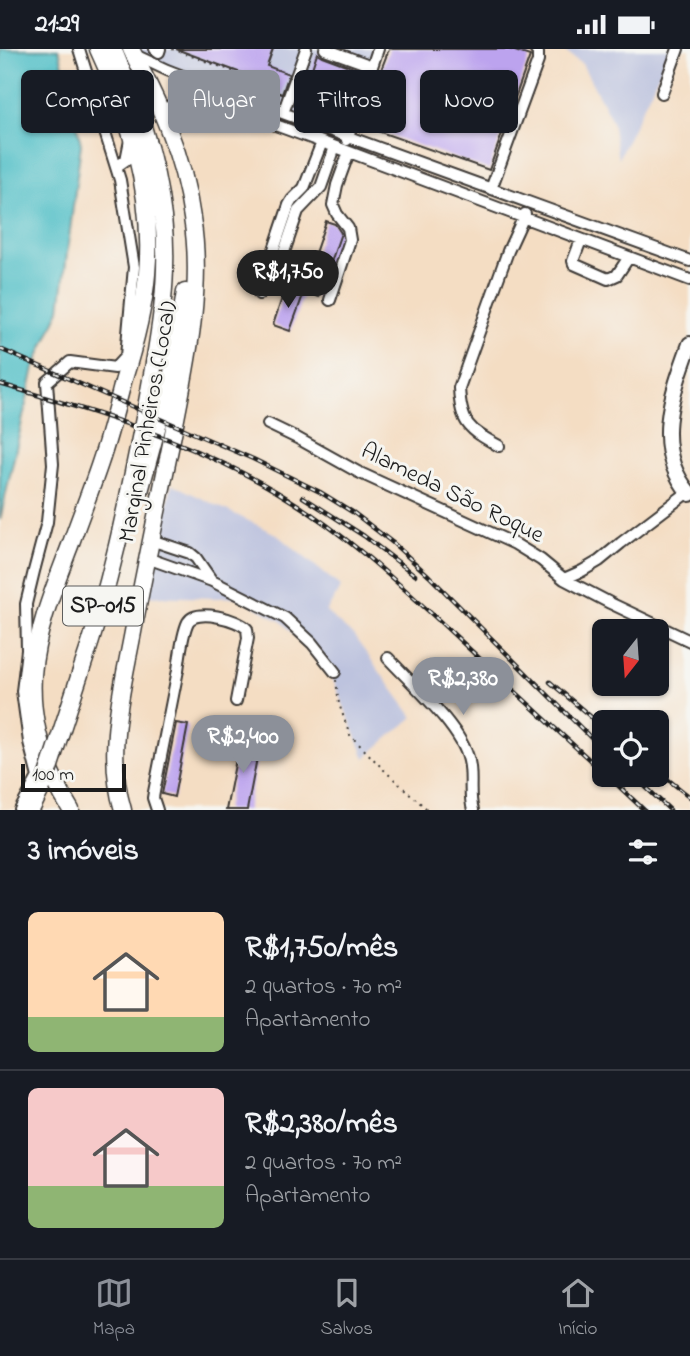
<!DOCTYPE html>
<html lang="pt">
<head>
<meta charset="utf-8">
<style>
  :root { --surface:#171b24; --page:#20242c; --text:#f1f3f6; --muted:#9ea1a6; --line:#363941; --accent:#8c9099 }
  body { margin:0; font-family:"Indie Flower",sans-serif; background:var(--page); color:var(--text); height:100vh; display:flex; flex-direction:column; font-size:26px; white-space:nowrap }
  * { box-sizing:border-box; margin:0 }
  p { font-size:23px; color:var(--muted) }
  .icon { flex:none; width:38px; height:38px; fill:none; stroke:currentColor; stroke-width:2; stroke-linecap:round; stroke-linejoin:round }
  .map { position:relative; height:761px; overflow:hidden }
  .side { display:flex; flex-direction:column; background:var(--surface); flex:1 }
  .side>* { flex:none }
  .hud { position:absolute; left:21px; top:21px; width:649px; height:63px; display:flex; gap:14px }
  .needle { width:46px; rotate:197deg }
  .fabs { position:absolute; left:592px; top:570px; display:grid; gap:14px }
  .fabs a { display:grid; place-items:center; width:77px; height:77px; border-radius:10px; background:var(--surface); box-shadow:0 2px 5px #0004; font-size:35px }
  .scale { position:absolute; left:21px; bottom:18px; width:105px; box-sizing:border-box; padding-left:7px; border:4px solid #1c1c1c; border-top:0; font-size:19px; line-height:24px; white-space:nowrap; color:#1c1c1c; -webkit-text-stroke:5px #f6f6f2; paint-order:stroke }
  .price { position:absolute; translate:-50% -60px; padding:0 16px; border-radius:24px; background:var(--accent); color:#fff; font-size:23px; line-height:46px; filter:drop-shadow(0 2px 4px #0008) }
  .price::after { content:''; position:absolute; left:50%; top:42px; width:21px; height:16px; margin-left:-10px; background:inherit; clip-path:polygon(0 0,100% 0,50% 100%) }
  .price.active { background:#222; color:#fff }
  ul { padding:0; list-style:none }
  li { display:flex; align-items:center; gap:21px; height:175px; padding:0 28px }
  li+li { border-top:2px solid var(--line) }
  li span { display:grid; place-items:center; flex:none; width:196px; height:140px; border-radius:10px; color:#555 }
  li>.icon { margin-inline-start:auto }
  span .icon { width:84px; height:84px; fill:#fffc; stroke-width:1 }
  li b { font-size:30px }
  h2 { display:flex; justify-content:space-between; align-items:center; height:84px; padding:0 28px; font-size:30px }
  .chip { padding:0 24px; border-radius:10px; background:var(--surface); box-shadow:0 2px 5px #0004; font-size:24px; line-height:63px }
  .chip.active { background:var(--accent); color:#fff }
  .status { display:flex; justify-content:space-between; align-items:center; height:49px; padding:0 35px; background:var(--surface); direction:ltr }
  .status svg { height:19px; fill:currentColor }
  .menu { display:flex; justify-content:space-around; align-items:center; height:98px; border-top:2px solid var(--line); background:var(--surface); font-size:19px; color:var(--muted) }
  .menu a { display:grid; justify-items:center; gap:4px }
  .menu .active { color:var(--accent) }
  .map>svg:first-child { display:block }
  .industrial { fill:#bdc3de }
  .water { fill:#52c0c7; stroke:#376e72; stroke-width:2 }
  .building { fill:#bca3ee }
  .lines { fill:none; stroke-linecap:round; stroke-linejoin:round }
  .minor-casing { stroke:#3c3935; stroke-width:14 }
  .major-casing { stroke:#3c3935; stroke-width:18 }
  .highway-casing { stroke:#3c3935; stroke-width:19 }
  .path { stroke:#3c3935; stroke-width:2; stroke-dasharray:2 5; stroke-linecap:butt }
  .minor { stroke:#fff; stroke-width:10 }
  .major { stroke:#fff; stroke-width:14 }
  .highway { stroke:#fff; stroke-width:16 }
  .rail-casing { stroke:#1c1c1c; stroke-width:4.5 }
  .rail { stroke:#f6f6f2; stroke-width:2; stroke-dasharray:5; stroke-linecap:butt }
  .highway-bridge-casing { stroke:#3c3935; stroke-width:19; stroke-linecap:butt }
  .highway-bridge { stroke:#fff; stroke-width:16 }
  .labels { text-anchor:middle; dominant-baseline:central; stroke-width:6; stroke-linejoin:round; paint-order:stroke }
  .shield { fill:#f6f6f2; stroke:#5d5d5c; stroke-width:2 }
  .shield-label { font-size:23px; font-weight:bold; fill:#1c1c1c }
  .street-label { font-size:24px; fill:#1c1c1c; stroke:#f6f6f2 }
</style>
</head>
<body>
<div class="status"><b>21:29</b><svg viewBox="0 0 49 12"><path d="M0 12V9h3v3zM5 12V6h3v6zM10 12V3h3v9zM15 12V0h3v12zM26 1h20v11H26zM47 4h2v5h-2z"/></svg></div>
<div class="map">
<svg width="690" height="761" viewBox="0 0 690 761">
  <rect width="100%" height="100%" fill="#f6f6f2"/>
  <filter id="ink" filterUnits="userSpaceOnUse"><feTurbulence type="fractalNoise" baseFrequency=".0143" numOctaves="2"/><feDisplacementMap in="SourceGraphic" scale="14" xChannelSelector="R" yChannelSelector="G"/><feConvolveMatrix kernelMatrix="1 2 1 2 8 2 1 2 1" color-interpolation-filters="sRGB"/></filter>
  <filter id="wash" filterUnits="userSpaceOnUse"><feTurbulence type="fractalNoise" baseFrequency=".00686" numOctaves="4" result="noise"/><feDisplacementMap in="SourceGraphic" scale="28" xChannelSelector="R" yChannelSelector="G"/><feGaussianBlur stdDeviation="1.57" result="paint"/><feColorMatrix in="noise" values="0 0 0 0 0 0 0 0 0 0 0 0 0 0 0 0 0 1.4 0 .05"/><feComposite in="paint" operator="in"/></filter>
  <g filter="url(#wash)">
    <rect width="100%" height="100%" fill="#f4ddc3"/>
    <!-- industrial -->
    <path class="industrial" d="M 130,0 L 379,0 L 348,89 L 135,10 Z
      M 561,0 L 671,0 L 618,110 L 612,72 L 582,15 Z
      M 172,435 L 276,485 L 341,538 L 326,563 L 353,586 L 413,668 L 365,709 L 331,626 L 282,573 L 238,548 L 217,549 L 147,547 Z"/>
    <!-- water -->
    <path class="water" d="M 0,0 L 59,0 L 81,95 L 60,260 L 34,319 L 0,471 Z"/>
    <g id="blocks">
      <!-- building -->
      <path class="building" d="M 176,0 L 273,0 L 267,17 L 289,25 L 282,45 L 259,37 L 260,31 Z
        M 389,0 L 509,0 L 530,7 L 489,121 L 360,76 Z
        M 317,4 L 322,7 L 362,22 L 352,53 L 315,42 L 309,59 L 295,54 L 300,39 L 305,41 Z
        M 326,172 L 335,175 L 341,184 L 319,248 L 302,242 Z
        M 285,240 L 303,246 L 290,282 L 273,276 Z
        M 176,674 L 188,676 L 174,748 L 162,745 Z
        M 240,690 L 260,693 L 247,761 L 226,761 Z"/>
    </g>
  </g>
  <g filter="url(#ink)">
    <use href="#blocks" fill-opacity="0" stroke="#3c3935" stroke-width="2"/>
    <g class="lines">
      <!-- minor casing -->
      <g class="minor-casing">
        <path id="minor" d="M 155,0 L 159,3 L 160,0
          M 325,0 L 372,17
          M 135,6 L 167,21 L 203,35 L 690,212
          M 662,44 L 678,0
          M 283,64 L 306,0
          M 162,65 L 178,49 L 190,45 L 344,101 L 690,231
          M 347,91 L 378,0
          M 116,118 L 126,111 L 130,91
          M 491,140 L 538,12 L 538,4 L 535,0
          M 581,191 L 573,212 L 574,215 L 608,230 L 617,226 L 629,208
          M 281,212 L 298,162 L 321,138 L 335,98
          M 259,245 L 289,156 L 292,151 L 304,139 L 322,93
          M 330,251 L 350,191 L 348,179 L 337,165 L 333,156 L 337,136 L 349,103
          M 268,375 L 297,389 L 358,423 L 515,495 L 541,511 L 564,530 L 610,554 L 690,592
          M 499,397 C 468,380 461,375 459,339 L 508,202 L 525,165
          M 151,491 L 190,504 L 196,509 L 212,532
          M 147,509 L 212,532 L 285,569 L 312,594 L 335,623
          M 564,530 L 582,522 L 599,512 L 621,494 L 688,443
          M 388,609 C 412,635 462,679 469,712 C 473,728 468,745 473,761
          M 20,761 L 38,728 L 29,693 L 22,642 L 27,601 L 26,555 L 34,522 L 47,473 L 53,415 L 47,333 L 70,313 L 115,319 L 126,307 L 134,218 L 120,131 L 79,0
          M 157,761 L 153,749 L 154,743 C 162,702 170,661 178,621 C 180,607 182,585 188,573 C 196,559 238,570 247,580 L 248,589 L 236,652"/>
      </g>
      <!-- major casing -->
      <g class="major-casing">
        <path id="major" d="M 690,295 C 672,344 651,400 690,445"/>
      </g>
      <!-- highway casing -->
      <g class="highway-casing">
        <path id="highway" d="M 139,446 L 172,324 L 185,243
          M 81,622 C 110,539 127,455 144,369 C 156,303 171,235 163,168 C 156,107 137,56 113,0
          M 31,761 L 45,732
          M 71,761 C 46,721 30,674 33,626 C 36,581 55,536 71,494 C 80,468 91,441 100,414 C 109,388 116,360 123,333 C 134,298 144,262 147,225 C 154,147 131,70 98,0
          M 123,761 C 105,702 122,642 133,583 C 145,518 159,454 172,390 C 186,318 204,242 192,169 C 188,140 180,109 169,82 C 159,54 144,27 131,0"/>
      </g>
      <!-- path -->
      <path class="path" d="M 172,0 L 257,31
        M 336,631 L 339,655 L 350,686 L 386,723 L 428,761"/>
      <!-- minor -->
      <use href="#minor" class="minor"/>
      <!-- major -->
      <use href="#major" class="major"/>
      <!-- highway -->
      <use href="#highway" class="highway"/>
      <!-- rail casing -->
      <g class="rail-casing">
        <path id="rail" d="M 0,300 L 253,410 L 320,443 L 354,464 L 393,494 L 429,527 L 604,702
          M 0,335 C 96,363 191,392 277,443 C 340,480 394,530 447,579 C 499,628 551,676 604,724
          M 303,448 L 364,487 L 415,526
          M 550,633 L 604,679
          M 656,721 L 690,748
          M 607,726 L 644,761
          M 633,726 L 670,761"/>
      </g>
      <!-- rail -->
      <use href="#rail" class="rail"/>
      <!-- highway-bridge casing -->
      <g class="highway-bridge-casing">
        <path id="highway-bridge" d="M 45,732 L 81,622"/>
      </g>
      <!-- highway-bridge -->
      <use href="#highway-bridge" class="highway-bridge"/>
    </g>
  </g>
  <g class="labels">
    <!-- shield labels -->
    <rect class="shield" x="63" y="537.5" width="80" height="39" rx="5"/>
    <g class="shield-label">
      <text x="103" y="557">SP-015</text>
    </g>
    <!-- street labels -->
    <g class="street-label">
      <text transform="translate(149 373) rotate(-80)">Marginal Pinheiros (Local)</text>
      <text transform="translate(452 445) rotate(26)">Alameda São Roque</text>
    </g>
  </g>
</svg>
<div class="fabs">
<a><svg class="needle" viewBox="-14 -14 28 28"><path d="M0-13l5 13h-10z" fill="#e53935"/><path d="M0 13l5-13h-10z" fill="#9ea1a6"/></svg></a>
<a><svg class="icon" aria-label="locate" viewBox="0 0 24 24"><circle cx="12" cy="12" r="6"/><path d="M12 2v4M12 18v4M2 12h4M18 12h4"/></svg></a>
</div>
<div class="scale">100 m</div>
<b class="price active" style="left:288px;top:261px">R$1,750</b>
<b class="price" style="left:463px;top:668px">R$2,380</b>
<b class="price" style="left:243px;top:726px">R$2,400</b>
<div class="hud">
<a class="chip">Comprar</a>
<a class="chip active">Alugar</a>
<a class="chip">Filtros</a>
<a class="chip">Novo</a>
</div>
</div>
<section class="side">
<h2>3 imóveis<svg class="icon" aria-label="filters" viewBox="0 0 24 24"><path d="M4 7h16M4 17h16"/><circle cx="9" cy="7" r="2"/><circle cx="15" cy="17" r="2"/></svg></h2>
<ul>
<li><span style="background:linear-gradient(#ffd9b3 75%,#8fb573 0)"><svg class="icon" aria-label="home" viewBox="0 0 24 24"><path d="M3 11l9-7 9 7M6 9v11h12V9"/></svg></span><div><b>R$1,750/mês</b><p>2 quartos · 70 m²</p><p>Apartamento</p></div></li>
<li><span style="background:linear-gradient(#f6c9c9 70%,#8fb573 0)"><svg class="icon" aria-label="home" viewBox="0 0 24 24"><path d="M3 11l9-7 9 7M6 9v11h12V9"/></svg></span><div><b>R$2,380/mês</b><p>2 quartos · 70 m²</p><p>Apartamento</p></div></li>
</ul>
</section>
<nav class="menu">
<a class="active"><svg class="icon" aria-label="map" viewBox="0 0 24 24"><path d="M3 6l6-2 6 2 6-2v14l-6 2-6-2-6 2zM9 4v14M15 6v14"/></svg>Mapa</a>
<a><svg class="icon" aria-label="saved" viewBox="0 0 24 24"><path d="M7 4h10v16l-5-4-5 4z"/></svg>Salvos</a>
<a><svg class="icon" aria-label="home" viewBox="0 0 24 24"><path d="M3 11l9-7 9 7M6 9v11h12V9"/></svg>Início</a>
</nav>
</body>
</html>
